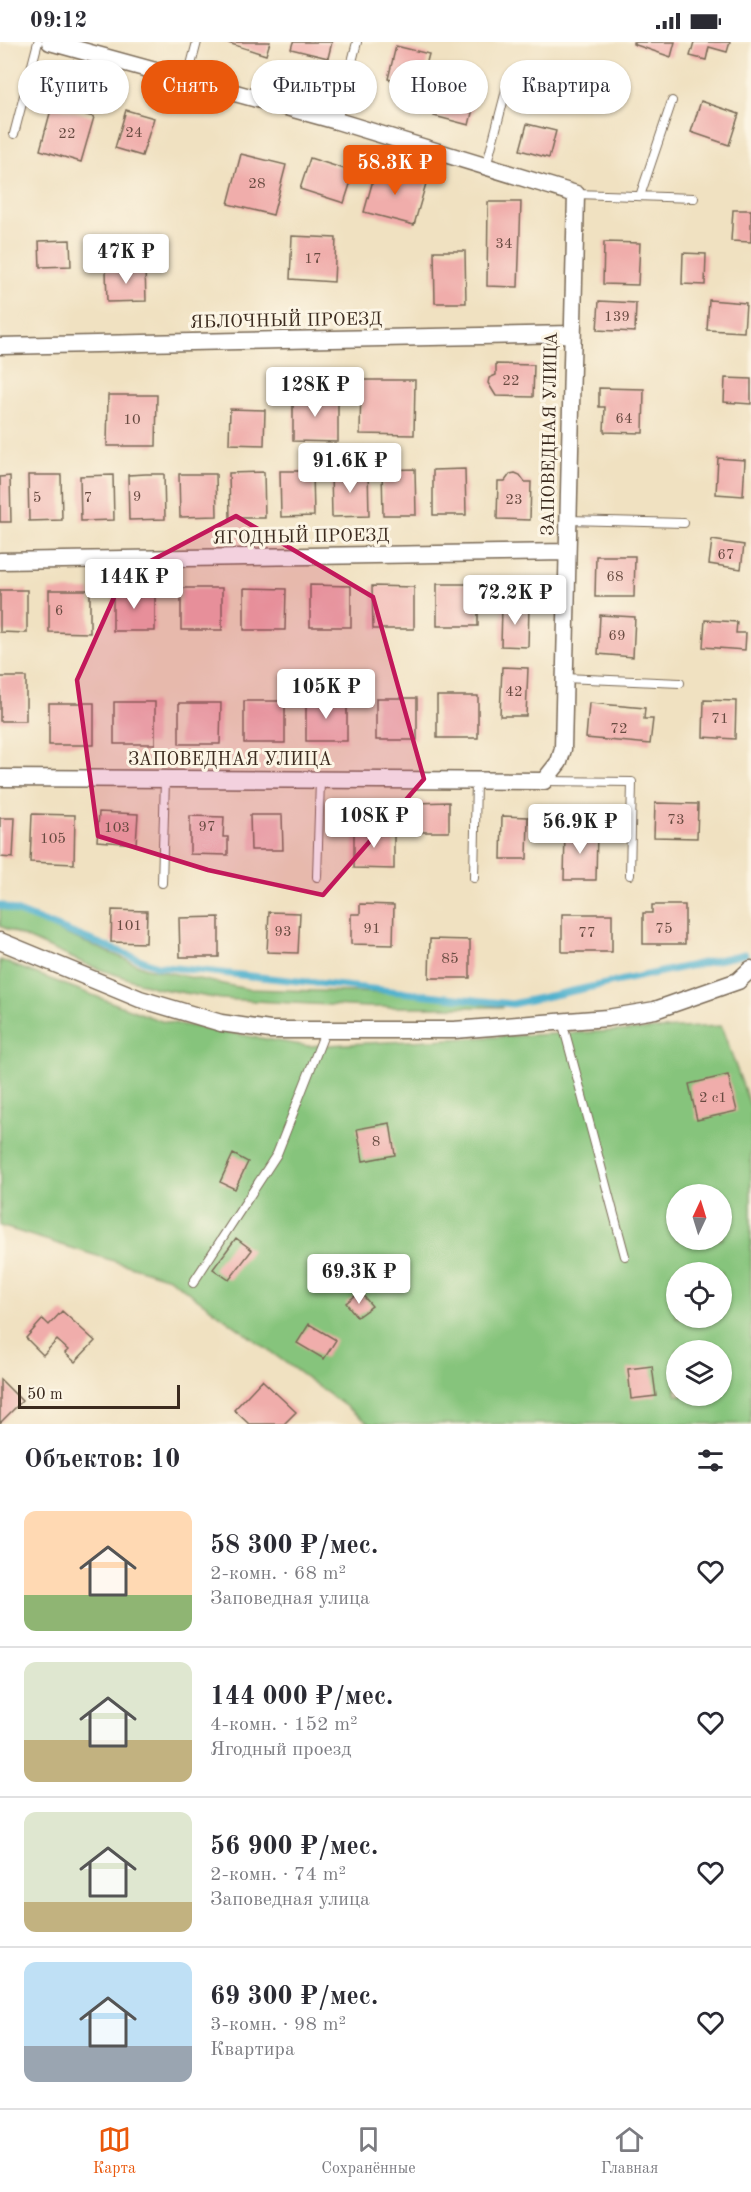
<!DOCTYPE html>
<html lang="ru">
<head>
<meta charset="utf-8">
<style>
  :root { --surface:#fff; --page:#f2f2f3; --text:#2b2b33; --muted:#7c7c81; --line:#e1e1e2; --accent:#ea580c }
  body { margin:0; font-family:"Old Standard TT",serif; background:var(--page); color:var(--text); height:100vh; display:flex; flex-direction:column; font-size:22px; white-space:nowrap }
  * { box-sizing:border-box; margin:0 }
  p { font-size:20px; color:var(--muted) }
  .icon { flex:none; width:33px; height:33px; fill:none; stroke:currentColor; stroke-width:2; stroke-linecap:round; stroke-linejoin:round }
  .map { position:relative; height:1382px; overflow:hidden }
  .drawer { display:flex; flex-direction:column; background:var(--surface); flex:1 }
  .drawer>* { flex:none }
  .top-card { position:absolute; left:18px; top:18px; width:716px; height:54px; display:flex; gap:12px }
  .needle { width:39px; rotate:4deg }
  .controls { position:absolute; left:666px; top:1142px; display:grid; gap:12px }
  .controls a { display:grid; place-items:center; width:66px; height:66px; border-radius:50%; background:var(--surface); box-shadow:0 2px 4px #0004; font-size:30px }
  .scale { position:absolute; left:18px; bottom:15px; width:162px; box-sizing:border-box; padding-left:6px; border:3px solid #3b2a1e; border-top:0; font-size:16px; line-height:21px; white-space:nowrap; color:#3b2a1e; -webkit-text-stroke:4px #fcf5e5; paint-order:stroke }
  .price { position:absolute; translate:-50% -51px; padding:0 14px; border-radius:6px; background:#fff; color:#222; font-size:20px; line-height:39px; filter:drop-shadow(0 2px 3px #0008) }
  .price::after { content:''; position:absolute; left:50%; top:36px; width:18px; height:14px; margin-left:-9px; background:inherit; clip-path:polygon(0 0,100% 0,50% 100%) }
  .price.selected { background:var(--accent); color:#fff }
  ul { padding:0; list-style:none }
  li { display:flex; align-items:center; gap:18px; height:150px; padding:0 24px }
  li+li { border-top:2px solid var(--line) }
  li span { display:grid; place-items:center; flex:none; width:168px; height:120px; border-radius:12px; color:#555 }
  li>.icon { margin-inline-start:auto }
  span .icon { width:72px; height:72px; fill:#fffc; stroke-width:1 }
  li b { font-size:26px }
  h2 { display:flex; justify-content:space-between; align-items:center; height:72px; padding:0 24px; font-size:26px }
  .chip { padding:0 21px; border-radius:27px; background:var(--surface); box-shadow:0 2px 4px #0004; font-size:21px; line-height:54px }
  .chip.selected { background:var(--accent); color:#fff }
  .status { display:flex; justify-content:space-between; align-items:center; height:42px; padding:0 30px; background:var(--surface); direction:ltr }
  .status svg { height:16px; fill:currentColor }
  .dock { display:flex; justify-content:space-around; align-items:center; height:84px; border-top:2px solid var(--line); background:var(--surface); font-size:16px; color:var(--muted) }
  .dock a { display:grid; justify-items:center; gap:3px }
  .dock .selected { color:var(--accent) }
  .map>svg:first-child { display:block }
  .green { fill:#86c47b; stroke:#60774c; stroke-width:1.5; fill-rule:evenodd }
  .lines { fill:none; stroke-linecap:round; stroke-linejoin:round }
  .stream { stroke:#4eb0cd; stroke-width:7 }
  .building { fill:#f0adab }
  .service-casing { stroke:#7a6a57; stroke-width:10 }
  .minor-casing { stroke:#7a6a57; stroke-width:19 }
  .service { stroke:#fff; stroke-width:8 }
  .minor { stroke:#fff; stroke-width:16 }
  .marked { fill:#c2185b; fill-opacity:0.2; stroke:#c2185b; stroke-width:4.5; stroke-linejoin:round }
  .labels { text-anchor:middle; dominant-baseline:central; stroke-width:6; stroke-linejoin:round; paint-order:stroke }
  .number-label { font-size:15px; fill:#684b41 }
  .street-label { font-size:18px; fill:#3b2a1e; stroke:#fcf5e5 }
</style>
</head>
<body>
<div class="status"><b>09:12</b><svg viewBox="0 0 49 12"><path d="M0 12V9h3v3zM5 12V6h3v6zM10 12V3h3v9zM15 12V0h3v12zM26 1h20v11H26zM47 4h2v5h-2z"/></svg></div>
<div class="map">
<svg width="751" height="1382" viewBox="0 0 751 1382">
  <rect width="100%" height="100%" fill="#fcf5e5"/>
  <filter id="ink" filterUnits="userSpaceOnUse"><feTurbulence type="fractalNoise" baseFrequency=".0167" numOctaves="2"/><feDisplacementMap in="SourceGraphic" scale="12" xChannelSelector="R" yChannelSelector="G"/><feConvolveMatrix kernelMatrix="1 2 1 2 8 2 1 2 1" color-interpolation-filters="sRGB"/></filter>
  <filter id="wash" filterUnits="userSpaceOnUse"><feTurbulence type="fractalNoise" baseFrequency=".008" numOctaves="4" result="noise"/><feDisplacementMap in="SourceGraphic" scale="24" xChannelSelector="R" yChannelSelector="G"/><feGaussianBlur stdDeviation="1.35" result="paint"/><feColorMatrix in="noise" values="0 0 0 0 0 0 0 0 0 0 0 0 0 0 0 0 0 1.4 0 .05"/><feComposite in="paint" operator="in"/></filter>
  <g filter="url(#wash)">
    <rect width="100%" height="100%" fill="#f0e1c1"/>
    <!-- green -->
    <path class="green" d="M 0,861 L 61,890 L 146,926 L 247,947 L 422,952 L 503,965 L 367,965 L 221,957 L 156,946 L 90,924 L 0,884 Z
      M 0,918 L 161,979 L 307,1004 L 721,984 L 751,1066 L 751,1382 L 370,1382 L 169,1236 L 0,1184 ZM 676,1152 L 722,1152 L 722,1197 L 676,1197 ZM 676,1230 L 722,1230 L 722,1275 L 676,1275 ZM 676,1308 L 722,1308 L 722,1353 L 676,1353 Z"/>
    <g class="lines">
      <!-- stream -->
      <path class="stream" d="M 0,863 L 157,924 L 512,962 L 745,912"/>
    </g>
    <g id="blocks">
      <!-- building -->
      <path class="building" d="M 225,0 L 270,0 L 266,13 Z
        M 293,0 L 332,0 L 328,16 L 291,7 Z
        M 633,0 L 675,0 L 671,15 L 633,2 Z
        M 694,0 L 730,0 L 727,10 L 709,5 L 706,18 L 690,14 Z
        M 396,4 L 429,12 L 420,46 L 388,37 Z
        M 442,39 L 478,47 L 469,83 L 434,74 Z
        M 701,59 L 739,72 L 729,103 L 691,90 Z
        M 52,64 L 94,75 L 81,120 L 40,108 Z
        M 126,68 L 154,76 L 142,114 L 115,106 Z
        M 527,82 L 556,89 L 549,116 L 520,108 Z
        M 241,112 L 286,123 L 273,173 L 228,162 Z
        M 310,116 L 354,130 L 344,161 L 300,147 Z
        M 377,124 L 427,138 L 414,183 L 364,170 Z
        M 488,160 L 521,160 L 518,245 L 487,244 Z
        M 733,168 L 751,168 L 751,200 L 731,199 Z
        M 292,194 L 336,196 L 334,240 L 290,237 Z
        M 70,198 L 71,224 L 40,225 L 39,199 Z
        M 604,200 L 640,201 L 638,243 L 603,242 Z
        M 434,209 L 465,209 L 466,261 L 435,261 Z
        M 683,211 L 706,212 L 705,243 L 682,242 Z
        M 145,226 L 146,259 L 107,260 L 106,228 Z
        M 709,258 L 746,261 L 744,290 L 707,288 Z
        M 599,259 L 636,261 L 635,290 L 597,288 Z
        M 496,322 L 534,323 L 533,355 L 496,354 L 488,341 L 489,336 L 496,333 Z
        M 725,336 L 751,337 L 751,362 L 724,360 Z
        M 361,338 L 415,338 L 414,393 L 360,392 Z
        M 599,346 L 644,347 L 643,391 L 604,390 L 605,365 L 599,365 Z
        M 301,349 L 321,350 L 321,353 L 338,354 L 338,400 L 293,399 L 293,353 L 301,353 Z
        M 108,353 L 157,353 L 156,404 L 107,404 Z
        M 230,367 L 265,368 L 264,403 L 229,402 Z
        M 718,416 L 745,418 L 743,454 L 716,452 Z
        M 415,427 L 416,473 L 383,473 L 382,428 Z
        M 465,427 L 466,473 L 433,473 L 433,428 Z
        M 368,428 L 369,474 L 332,475 L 331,429 Z
        M 280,429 L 313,429 L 314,474 L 281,475 Z
        M 264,430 L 265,476 L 230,476 L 229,431 Z
        M 515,431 L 520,433 L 525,440 L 531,440 L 530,478 L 497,477 L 498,439 L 505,439 L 510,432 Z
        M 146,432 L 164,432 L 165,477 L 129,478 L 128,433 Z
        M 179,432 L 216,432 L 217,474 L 180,475 Z
        M 28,433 L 61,433 L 62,478 L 29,479 Z
        M 113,433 L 114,478 L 81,479 L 80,434 Z
        M 10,434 L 11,480 L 0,480 L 0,435 Z
        M 712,498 L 744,503 L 741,527 L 709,522 Z
        M 596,514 L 635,514 L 634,555 L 595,555 Z
        M 437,542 L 478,542 L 478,584 L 437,584 Z
        M 310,543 L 351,544 L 351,585 L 310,585 Z
        M 372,544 L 414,545 L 414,587 L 373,587 Z
        M 181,546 L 222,546 L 222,588 L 181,588 Z
        M 244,546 L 286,547 L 285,588 L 244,588 Z
        M 113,547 L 155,547 L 155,589 L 113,589 Z
        M 0,548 L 27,548 L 27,591 L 0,590 Z
        M 49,548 L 90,548 L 90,591 L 49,590 Z
        M 502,564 L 529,564 L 528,605 L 501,604 Z
        M 600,573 L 635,575 L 633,615 L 598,612 Z
        M 705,578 L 737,580 L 736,591 L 746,591 L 745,608 L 703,605 Z
        M 502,625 L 528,626 L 526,674 L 500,674 Z
        M 0,635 L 26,635 L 26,679 L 0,679 Z
        M 437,654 L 478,654 L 478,696 L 437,696 Z
        M 376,656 L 417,656 L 417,698 L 376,698 Z
        M 306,658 L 347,658 L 347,699 L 306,699 Z
        M 704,658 L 736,659 L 735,697 L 703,695 Z
        M 244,659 L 285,659 L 285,701 L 244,701 Z
        M 114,660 L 155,660 L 155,702 L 114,702 Z
        M 49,661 L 94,661 L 94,703 L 49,703 Z
        M 179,661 L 221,661 L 220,702 L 179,702 Z
        M 589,661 L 645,666 L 644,677 L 653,677 L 650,702 L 586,696 Z
        M 449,760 L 449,790 L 416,790 L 416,761 Z
        M 655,761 L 698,762 L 697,796 L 654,795 Z
        M 99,770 L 138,772 L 136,802 L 97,799 Z
        M 32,772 L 75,773 L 74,822 L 30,820 Z
        M 250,773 L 282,773 L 283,808 L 251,808 Z
        M 190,774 L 224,775 L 223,795 L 228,795 L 228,813 L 190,812 Z
        M 502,774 L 528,775 L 527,817 L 501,817 Z
        M 0,776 L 15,776 L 13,816 L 0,815 Z
        M 354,788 L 394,788 L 394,827 L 354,826 Z
        M 565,788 L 597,789 L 596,838 L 564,838 Z
        M 360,862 L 394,863 L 393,903 L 351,902 L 351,872 L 360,872 Z
        M 652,863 L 685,863 L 685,902 L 643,902 L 643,871 L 652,871 Z
        M 112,868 L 147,869 L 146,901 L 111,900 Z
        M 269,870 L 300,871 L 298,911 L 267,910 Z
        M 562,872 L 612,872 L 612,910 L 562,910 Z
        M 219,875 L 219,915 L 180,915 L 179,876 Z
        M 430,897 L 470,898 L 470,936 L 429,936 Z
        M 728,1033 L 737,1069 L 697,1078 L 689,1042 Z
        M 390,1081 L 395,1113 L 363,1119 L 357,1087 Z
        M 233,1112 L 248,1120 L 235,1147 L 220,1140 Z
        M 236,1196 L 252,1208 L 229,1238 L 213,1227 Z
        M 360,1250 L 372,1264 L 357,1275 L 346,1261 Z
        M 62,1269 L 95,1299 L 75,1320 L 65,1311 L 68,1308 L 57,1298 L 43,1313 L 26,1296 L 43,1277 L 49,1283 Z
        M 309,1282 L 336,1298 L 324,1317 L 297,1301 Z
        M 652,1324 L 656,1354 L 631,1357 L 628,1327 Z
        M 0,1337 L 22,1359 L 0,1381 Z
        M 262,1338 L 296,1370 L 284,1382 L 249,1382 L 234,1368 Z"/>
    </g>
  </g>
  <g filter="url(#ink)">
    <use href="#blocks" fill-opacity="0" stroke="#7a6a57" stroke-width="1.5"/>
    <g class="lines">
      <!-- service casing -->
      <g class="service-casing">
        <path id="service" d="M 187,38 L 197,0
          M 337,79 L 357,0
          M 14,92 L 38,0
          M 486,125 L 509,37
          M 576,152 L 694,156
          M 640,154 L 672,59
          M 568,478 L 684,481
          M 564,636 L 680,641
          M 544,739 L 632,740 L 630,833
          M 317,835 L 320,738
          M 474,836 L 476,738
          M 162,841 L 165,737
          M 562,979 L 625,1214
          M 193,1241 L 277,1112 L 325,990"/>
      </g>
      <!-- minor casing -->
      <g class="minor-casing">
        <path id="minor" d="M 0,304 L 572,292
          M 0,519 L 567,510
          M 0,736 L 544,739 L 559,720 L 563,707 L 576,152 L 337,79 L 50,0
          M 0,899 L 140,957 L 221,981 L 270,988 L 454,988 L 607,976 L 655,968 L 738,939 L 751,927"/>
      </g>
      <!-- service -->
      <use href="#service" class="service"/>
      <!-- minor -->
      <use href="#minor" class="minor"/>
    </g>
  </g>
  <!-- marked area -->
  <path class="marked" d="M 236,474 L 373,555 L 424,737 L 323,853 L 208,828 L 98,794 L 77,638 L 124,533 Z"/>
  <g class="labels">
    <!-- number labels -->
    <g class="number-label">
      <text x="134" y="91">24</text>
      <text x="67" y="92">22</text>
      <text x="257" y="142">28</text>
      <text x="504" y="202">34</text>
      <text x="313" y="217">17</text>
      <text x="617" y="275">139</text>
      <text x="511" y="339">22</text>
      <text x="624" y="377">64</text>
      <text x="132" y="378">10</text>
      <text x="137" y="455">9</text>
      <text x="37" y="456">5</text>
      <text x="88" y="456">7</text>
      <text x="514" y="458">23</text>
      <text x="726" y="513">67</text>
      <text x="615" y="535">68</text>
      <text x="59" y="569">6</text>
      <text x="617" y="594">69</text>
      <text x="514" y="650">42</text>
      <text x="720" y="677">71</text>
      <text x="619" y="687">72</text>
      <text x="676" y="778">73</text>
      <text x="207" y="785">97</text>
      <text x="117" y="786">103</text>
      <text x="53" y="797">105</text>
      <text x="129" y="884">101</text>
      <text x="372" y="887">91</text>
      <text x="664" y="887">75</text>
      <text x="283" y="890">93</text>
      <text x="587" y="891">77</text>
      <text x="450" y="917">85</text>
      <text x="713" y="1056">2 с1</text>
      <text x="376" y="1100">8</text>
    </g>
    <!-- street labels -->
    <g class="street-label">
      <text transform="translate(286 279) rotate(-1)">ЯБЛОЧНЫЙ ПРОЕЗД</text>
      <text transform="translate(550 392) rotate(-89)">ЗАПОВЕДНАЯ УЛИЦА</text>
      <text transform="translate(301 495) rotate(-1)">ЯГОДНЫЙ ПРОЕЗД</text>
      <text x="230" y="718">ЗАПОВЕДНАЯ УЛИЦА</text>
    </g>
  </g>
</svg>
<div class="controls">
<a><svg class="needle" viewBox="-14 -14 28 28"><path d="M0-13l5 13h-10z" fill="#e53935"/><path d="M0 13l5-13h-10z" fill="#7c7c81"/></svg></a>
<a><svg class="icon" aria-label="locate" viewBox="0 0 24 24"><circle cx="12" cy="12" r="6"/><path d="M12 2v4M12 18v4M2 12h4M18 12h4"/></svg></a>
<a><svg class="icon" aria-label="layers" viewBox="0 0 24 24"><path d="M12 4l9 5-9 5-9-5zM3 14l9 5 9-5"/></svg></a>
</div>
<div class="scale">50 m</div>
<b class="price selected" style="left:395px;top:154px">58.3K ₽</b>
<b class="price" style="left:126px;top:243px">47K ₽</b>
<b class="price" style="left:315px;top:376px">128K ₽</b>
<b class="price" style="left:350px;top:452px">91.6K ₽</b>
<b class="price" style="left:134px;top:568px">144K ₽</b>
<b class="price" style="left:515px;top:584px">72.2K ₽</b>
<b class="price" style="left:326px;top:678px">105K ₽</b>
<b class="price" style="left:374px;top:807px">108K ₽</b>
<b class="price" style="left:580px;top:813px">56.9K ₽</b>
<b class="price" style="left:359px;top:1263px">69.3K ₽</b>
<div class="top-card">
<a class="chip">Купить</a>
<a class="chip selected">Снять</a>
<a class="chip">Фильтры</a>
<a class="chip">Новое</a>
<a class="chip">Квартира</a>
</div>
</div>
<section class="drawer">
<h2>Объектов: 10<svg class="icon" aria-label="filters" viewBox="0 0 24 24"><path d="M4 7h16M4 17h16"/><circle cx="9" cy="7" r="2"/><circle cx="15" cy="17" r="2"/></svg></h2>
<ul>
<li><span style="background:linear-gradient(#ffd9b3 70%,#8fb573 0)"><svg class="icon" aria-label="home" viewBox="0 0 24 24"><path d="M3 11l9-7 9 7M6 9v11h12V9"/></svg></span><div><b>58 300 ₽/мес.</b><p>2-комн. · 68 m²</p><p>Заповедная улица</p></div><svg class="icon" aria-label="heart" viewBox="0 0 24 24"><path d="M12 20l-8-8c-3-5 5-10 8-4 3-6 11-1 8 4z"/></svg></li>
<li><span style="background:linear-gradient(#dfe7d0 65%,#c2b280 0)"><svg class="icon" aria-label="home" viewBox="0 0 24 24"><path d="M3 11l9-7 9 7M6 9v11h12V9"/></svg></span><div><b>144 000 ₽/мес.</b><p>4-комн. · 152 m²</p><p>Ягодный проезд</p></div><svg class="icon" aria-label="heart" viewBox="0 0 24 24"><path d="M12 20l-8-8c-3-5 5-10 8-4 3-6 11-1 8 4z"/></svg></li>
<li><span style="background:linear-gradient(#dfe7d0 75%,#c2b280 0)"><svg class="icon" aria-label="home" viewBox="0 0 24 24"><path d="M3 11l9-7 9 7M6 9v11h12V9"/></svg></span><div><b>56 900 ₽/мес.</b><p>2-комн. · 74 m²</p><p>Заповедная улица</p></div><svg class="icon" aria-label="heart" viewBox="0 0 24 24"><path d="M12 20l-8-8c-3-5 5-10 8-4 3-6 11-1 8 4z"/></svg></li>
<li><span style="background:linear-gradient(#bfe0f5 70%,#9aa5b1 0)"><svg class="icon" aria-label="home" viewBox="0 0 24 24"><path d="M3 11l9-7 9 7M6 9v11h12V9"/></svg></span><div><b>69 300 ₽/мес.</b><p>3-комн. · 98 m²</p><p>Квартира</p></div><svg class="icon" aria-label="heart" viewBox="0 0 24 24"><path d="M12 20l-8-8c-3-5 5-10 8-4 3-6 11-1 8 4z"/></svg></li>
</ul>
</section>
<nav class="dock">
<a class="selected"><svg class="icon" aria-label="map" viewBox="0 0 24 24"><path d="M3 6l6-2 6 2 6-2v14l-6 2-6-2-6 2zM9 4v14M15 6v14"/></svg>Карта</a>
<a><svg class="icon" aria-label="saved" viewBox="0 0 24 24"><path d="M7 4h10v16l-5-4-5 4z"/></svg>Сохранённые</a>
<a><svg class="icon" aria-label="home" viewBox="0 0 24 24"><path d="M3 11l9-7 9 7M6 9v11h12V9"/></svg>Главная</a>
</nav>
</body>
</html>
